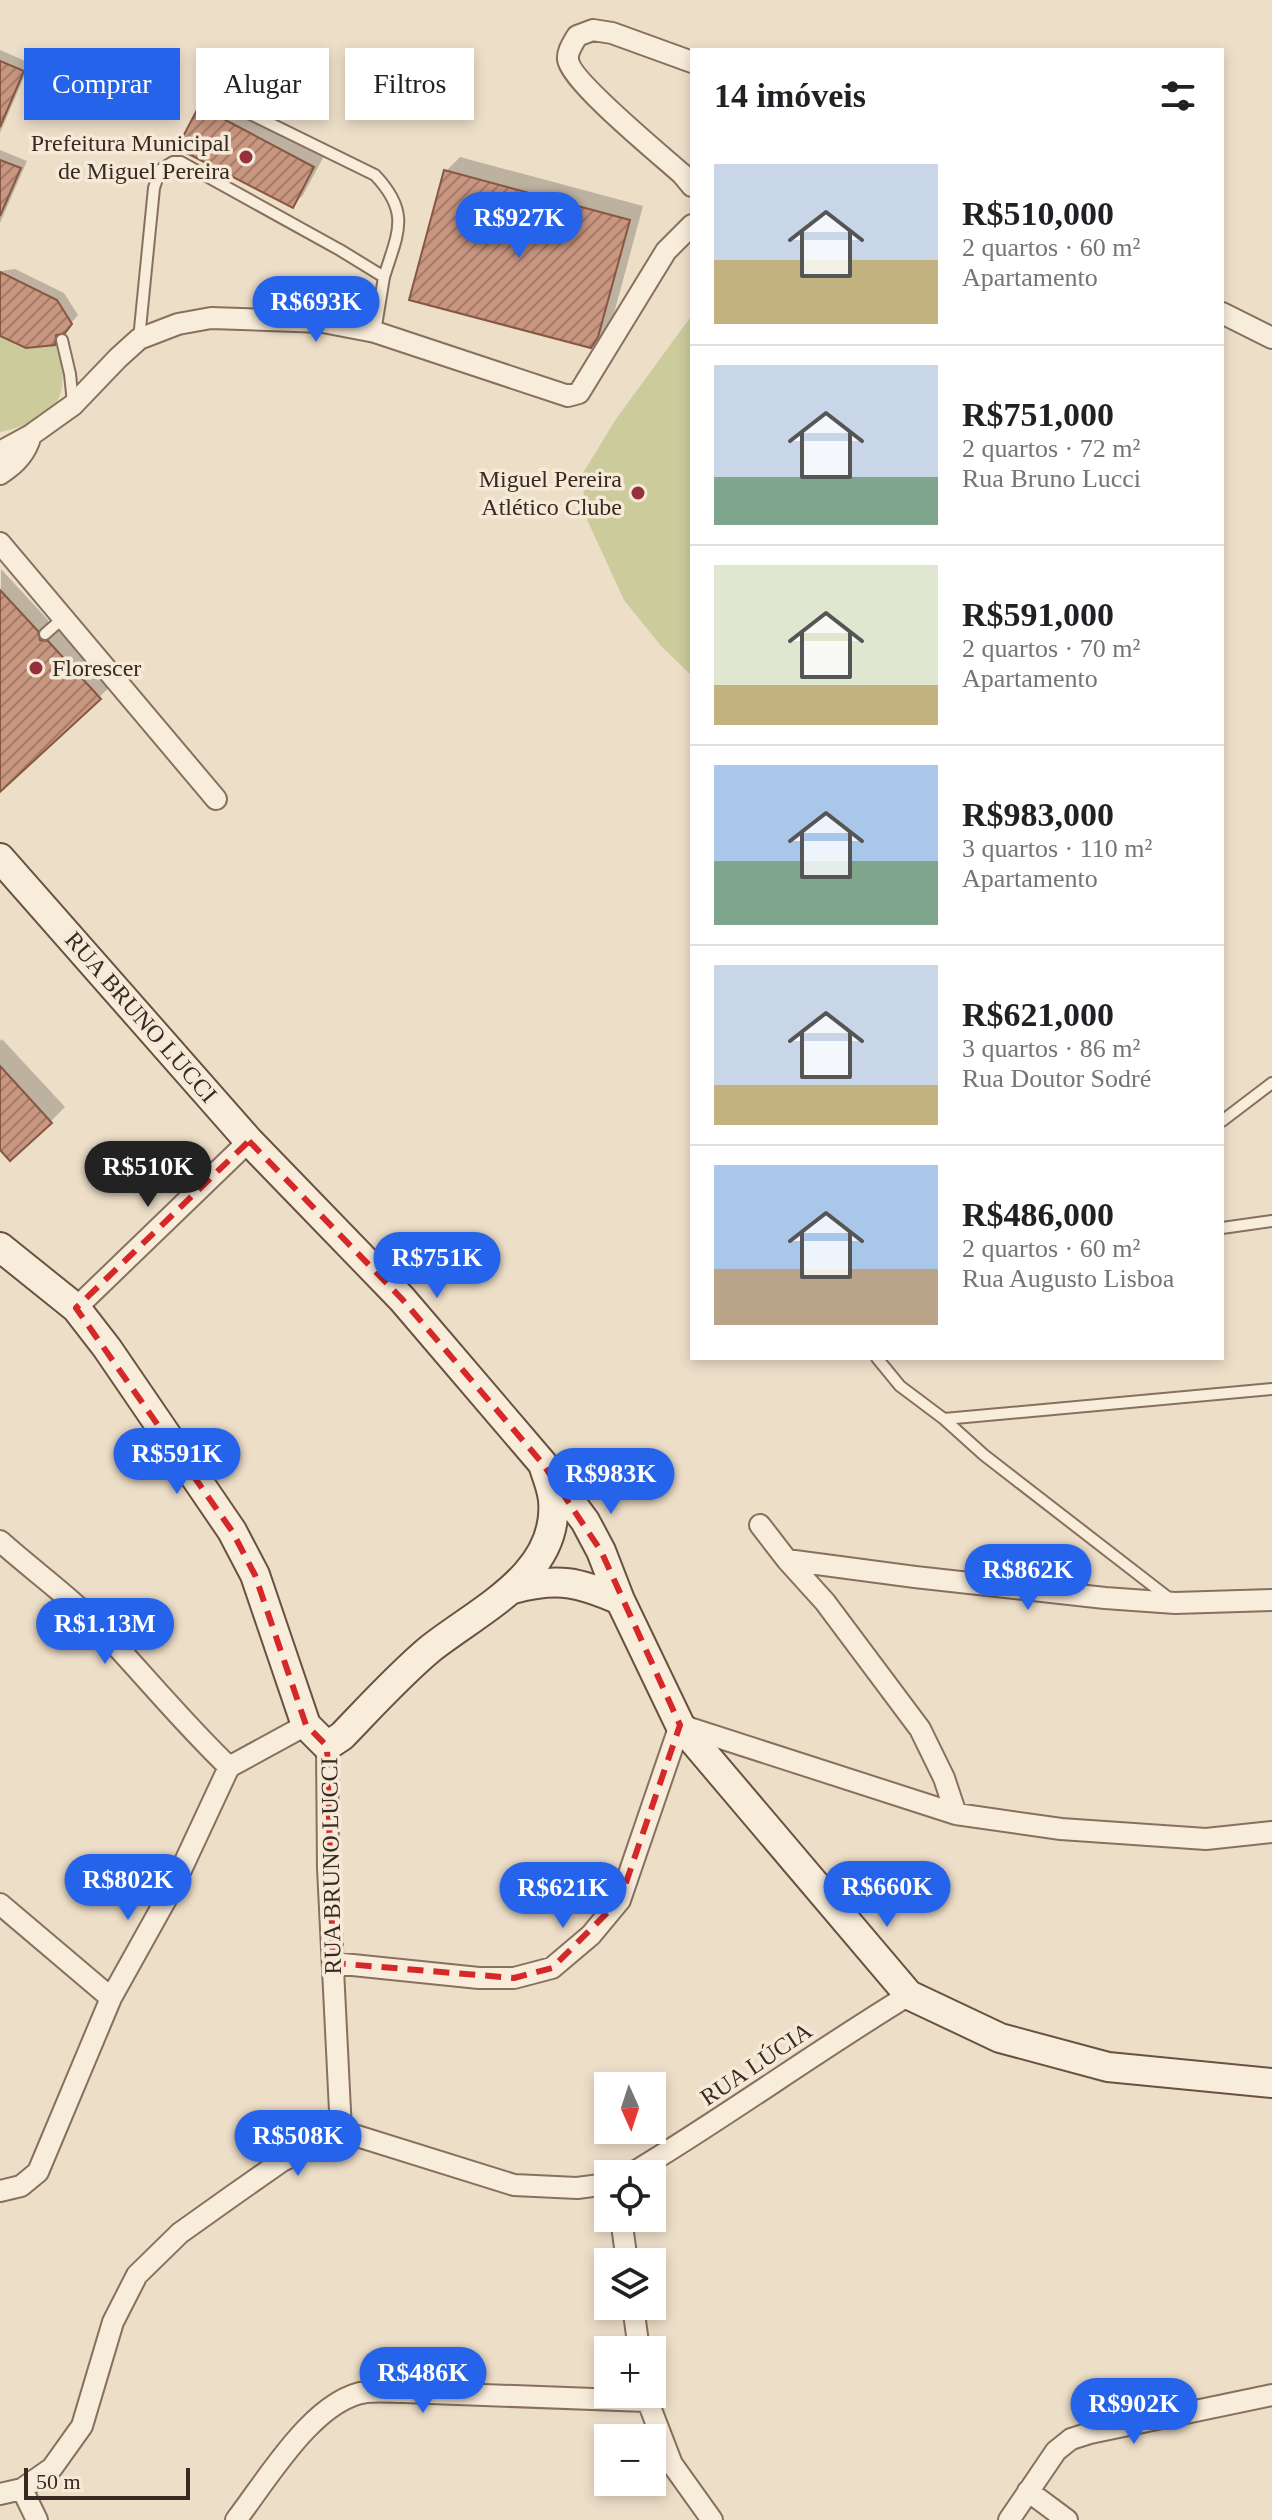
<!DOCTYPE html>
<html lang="pt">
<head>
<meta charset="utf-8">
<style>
  :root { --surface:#fff; --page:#f6f6f6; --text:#202124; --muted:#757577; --line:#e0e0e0; --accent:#2563eb }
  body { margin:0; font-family:"Times New Roman",serif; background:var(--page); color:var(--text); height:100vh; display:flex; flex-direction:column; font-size:30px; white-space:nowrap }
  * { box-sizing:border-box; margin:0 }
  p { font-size:26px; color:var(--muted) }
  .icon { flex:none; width:44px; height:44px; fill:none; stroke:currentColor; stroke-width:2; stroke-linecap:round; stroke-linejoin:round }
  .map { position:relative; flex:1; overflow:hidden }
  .drawer { position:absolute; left:690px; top:48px; width:534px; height:1312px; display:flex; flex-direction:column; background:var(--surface); border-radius:0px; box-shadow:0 4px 12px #0003 }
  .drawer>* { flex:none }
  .hud { position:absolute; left:24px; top:48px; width:546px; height:72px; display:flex; gap:16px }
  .needle { width:52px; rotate:177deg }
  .tools { position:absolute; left:594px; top:2072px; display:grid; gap:16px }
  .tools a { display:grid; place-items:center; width:72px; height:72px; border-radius:0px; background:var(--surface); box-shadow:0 4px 12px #0003; font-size:40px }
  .scale { position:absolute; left:24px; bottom:20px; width:166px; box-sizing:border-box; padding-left:8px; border:4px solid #392a21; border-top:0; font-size:22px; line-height:28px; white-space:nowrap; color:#392a21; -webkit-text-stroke:6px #f5e9d7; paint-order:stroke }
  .price { position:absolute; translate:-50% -68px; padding:0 18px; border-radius:28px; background:var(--accent); color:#fff; font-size:26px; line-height:52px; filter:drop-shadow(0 2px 4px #0008) }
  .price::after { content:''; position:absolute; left:50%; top:48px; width:24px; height:18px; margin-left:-12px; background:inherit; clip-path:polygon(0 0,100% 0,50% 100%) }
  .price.on { background:#222; color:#fff }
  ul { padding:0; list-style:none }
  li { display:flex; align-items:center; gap:24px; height:200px; padding:0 24px }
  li+li { border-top:2px solid var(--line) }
  li span { display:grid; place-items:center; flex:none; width:224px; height:160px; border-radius:0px; color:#555 }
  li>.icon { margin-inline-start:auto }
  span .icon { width:96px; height:96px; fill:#fffc; stroke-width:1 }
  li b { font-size:34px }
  h2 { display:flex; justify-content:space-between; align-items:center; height:96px; padding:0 24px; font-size:34px }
  .pill { padding:0 28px; border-radius:0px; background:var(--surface); box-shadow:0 4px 12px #0003; font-size:28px; line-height:72px }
  .pill.on { background:var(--accent); color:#fff }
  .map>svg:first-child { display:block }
  .green { fill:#cbcb9c }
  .shadow { fill:#0003 }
  .building { fill:url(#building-hatch); stroke:#875744; stroke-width:2 }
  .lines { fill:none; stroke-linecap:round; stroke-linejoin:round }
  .lane-casing { stroke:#88705e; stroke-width:14 }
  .street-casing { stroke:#88705e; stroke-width:24 }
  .secondary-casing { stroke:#6a5141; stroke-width:32 }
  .lane { stroke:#f8ecdb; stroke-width:10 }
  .street { stroke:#f8ecdb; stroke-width:20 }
  .secondary { stroke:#f8ecdb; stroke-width:28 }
  .marked { fill:none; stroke:#d62828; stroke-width:6; stroke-dasharray:16 10; stroke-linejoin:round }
  .poi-dot { fill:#95303c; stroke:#f5e9d7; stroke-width:3 }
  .labels { text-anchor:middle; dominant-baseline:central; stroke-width:7; stroke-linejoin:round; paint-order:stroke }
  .poi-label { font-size:24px; fill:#392a21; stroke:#f5e9d7; text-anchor:end }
  .street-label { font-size:24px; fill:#392a21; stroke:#f5e9d7 }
</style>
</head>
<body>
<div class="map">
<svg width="1272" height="2520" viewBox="0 0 1272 2520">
  <defs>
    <pattern id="building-hatch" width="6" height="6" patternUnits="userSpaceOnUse" patternTransform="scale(2)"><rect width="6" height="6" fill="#c99680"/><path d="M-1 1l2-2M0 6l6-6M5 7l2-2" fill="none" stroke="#a47b68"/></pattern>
  </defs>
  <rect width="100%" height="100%" fill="#eddec8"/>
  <!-- green -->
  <path class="green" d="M 692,315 L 692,676 L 661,646 L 624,600 L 584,513 L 583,473 L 616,419 Z
    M 0,336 L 26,348 L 57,344 C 73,401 55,419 0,432 Z"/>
  <!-- shadow -->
  <path class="shadow" d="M 0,50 L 30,63 L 0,133 Z
    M 211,97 L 324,156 L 303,195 L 292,206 L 200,108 Z
    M 0,150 L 27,161 L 0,223 Z
    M 460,157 L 643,206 L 612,321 L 605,331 L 591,346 L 446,171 Z
    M 15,269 L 64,293 L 78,315 L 54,343 L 0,334 L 0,271 Z
    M 1,569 L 48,620 L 50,630 L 59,631 L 111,686 L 0,790 Z
    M 2,1039 L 65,1107 L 50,1122 L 0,1147 L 0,1041 Z"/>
  <!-- building -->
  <path class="building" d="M 0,61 L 24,71 L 0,127 Z
    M 199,106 L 314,167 L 293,208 L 177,148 Z
    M 0,160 L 21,168 L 0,216 Z
    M 444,170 L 630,220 L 598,337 L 591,348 L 409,300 Z
    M 0,272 L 57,300 L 72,324 L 65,333 L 56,335 L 55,345 L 26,348 L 0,336 Z
    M 0,590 L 38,631 L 40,640 L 48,641 L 101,699 L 0,792 Z
    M 0,1066 L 52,1123 L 10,1161 L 0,1150 Z"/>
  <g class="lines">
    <!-- lane casing -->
    <g class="lane-casing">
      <path id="lane" d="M 210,94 L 375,175 C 411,213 398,232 384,277
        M 139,339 L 154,188 L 160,170 L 173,162 L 181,162 L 340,250 L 384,277 L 375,332
        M 62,340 L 70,374 L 73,403
        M 45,634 L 62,619
        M 1222,1121 L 1272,1083
        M 1222,1228 L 1272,1221
        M 877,1358 L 900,1386 L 944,1419 L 984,1455 L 1170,1599
        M 944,1419 L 1272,1389"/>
    </g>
    <!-- street casing -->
    <g class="street-casing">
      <path id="street" d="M 692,62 L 612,33 L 593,30 L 577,36 C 574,42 567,51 568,59 C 569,80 662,156 682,174 L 692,186
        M 1222,313 L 1272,338
        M 0,452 L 31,435 L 73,405 L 118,358 L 139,339 L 178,324 L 211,318 L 323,322 L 375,332 L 568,396 L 579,393 L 666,251 L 692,225
        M 0,474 C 16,464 26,453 31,435
        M 0,543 L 216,799
        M 76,1308 L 249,1141
        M 760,1525 L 787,1560 L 825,1602 L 920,1729 L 944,1778 L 956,1814
        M 0,1541 C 31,1569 65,1593 94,1622 C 140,1670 181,1721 229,1767
        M 787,1560 L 915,1577 L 1105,1598 L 1175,1603 L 1272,1600
        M 0,1904 L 111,1998
        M 333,1963 L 479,1978 L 514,1978 L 552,1968 L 591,1935 L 620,1900 L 680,1725 L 956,1814 L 1061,1829 L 1206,1839 L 1272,1832
        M 341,2131 L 514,2185 L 577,2188 L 608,2184
        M 631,2174 C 726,2117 815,2052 909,1995
        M 0,2191 L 21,2186 L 38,2172 L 111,1998 L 174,1885 L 229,1767 L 306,1725
        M 621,2218 L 627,2262
        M 633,2306 L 639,2350
        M 645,2394 L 672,2464 L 712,2520
        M 22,2489 L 37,2520
        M 1028,2491 L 1067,2520
        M 0,2494 L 22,2489 L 52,2468 L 82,2426 L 113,2322 L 137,2275 L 180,2233 L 232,2196 L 282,2161 L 341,2131 L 328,1868 L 327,1746
        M 236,2520 C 267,2480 314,2399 366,2392 C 379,2391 392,2392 404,2392 L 646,2401
        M 1009,2520 L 1056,2451 L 1071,2439 L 1090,2433 L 1272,2395"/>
    </g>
    <!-- secondary casing -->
    <g class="secondary-casing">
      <path id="secondary" d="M 0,858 L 249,1141 L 402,1299 L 543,1464 C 546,1475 552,1488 553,1500 C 560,1574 479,1610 430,1649 C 399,1675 370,1707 342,1736 L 327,1746 L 306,1725 L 255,1575 L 232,1531 L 107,1348 L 76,1308 L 0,1247
        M 550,1474 L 585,1521 L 601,1551 L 620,1600 L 680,1725 L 909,1995 L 1000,2038 L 1108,2067 L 1272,2083
        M 513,1589 C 558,1577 579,1582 620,1600"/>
    </g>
    <!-- lane -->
    <use href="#lane" class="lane"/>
    <!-- street -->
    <use href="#street" class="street"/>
    <!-- secondary -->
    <use href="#secondary" class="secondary"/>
  </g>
  <!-- marked area -->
  <path class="marked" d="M 249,1141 L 402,1299 L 543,1464 L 601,1551 L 680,1725 L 620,1900 L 552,1968 L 514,1978 L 333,1963 L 327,1746 L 306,1725 L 255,1575 L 232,1531 L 76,1308 Z"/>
  <!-- markers -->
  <g class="poi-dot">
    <circle cx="246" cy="157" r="8"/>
    <circle cx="638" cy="493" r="8"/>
    <circle cx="36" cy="668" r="8"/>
  </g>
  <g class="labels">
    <!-- poi labels -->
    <g class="poi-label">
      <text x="230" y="143">Prefeitura Municipal<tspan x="230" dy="28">de Miguel Pereira</tspan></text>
      <text x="622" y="479">Miguel Pereira<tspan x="622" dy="28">Atlético Clube</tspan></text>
      <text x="52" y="668" text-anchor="start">Florescer</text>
    </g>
    <!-- street labels -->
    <g class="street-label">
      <text transform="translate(141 1017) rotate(49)">RUA BRUNO LUCCI</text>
      <text transform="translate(331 1866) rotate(-91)">RUA BRUNO LUCCI</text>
      <text transform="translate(756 2064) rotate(-34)">RUA LÚCIA</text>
    </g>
  </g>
</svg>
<div class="tools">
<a><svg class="needle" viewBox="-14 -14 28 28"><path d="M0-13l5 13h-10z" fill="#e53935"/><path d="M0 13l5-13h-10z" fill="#757577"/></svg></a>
<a><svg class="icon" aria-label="locate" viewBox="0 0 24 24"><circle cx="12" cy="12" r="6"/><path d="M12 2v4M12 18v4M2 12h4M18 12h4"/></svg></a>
<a><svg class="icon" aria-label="layers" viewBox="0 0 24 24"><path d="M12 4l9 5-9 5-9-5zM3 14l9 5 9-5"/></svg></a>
<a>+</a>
<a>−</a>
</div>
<div class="scale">50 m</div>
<b class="price" style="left:519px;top:260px">R$927K</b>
<b class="price" style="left:316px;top:344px">R$693K</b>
<b class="price on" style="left:148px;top:1209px">R$510K</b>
<b class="price" style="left:437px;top:1300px">R$751K</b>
<b class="price" style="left:177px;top:1496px">R$591K</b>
<b class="price" style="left:611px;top:1516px">R$983K</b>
<b class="price" style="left:1028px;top:1612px">R$862K</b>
<b class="price" style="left:105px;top:1666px">R$1.13M</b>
<b class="price" style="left:128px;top:1922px">R$802K</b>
<b class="price" style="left:887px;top:1929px">R$660K</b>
<b class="price" style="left:563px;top:1930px">R$621K</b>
<b class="price" style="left:298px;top:2178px">R$508K</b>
<b class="price" style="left:423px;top:2415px">R$486K</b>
<b class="price" style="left:1134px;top:2446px">R$902K</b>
<div class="hud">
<a class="pill on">Comprar</a>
<a class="pill">Alugar</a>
<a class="pill">Filtros</a>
</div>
<section class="drawer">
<h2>14 imóveis<svg class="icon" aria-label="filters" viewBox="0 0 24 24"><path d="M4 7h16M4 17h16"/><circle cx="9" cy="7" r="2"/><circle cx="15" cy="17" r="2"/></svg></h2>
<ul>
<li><span style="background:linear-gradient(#c9d6e8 60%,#c2b280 0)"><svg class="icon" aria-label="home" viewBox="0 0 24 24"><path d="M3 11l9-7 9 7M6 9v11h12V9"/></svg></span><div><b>R$510,000</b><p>2 quartos · 60 m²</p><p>Apartamento</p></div></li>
<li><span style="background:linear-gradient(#c9d6e8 70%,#7fa58c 0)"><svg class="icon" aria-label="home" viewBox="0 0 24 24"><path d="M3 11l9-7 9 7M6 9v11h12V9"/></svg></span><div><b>R$751,000</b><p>2 quartos · 72 m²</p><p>Rua Bruno Lucci</p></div></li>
<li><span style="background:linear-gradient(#dfe7d0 75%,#c2b280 0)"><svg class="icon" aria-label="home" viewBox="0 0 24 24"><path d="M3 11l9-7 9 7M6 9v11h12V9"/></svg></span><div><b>R$591,000</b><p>2 quartos · 70 m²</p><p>Apartamento</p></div></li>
<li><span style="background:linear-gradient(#a9c7e8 60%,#7fa58c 0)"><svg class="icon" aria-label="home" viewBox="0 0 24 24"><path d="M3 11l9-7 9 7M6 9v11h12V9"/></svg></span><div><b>R$983,000</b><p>3 quartos · 110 m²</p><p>Apartamento</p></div></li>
<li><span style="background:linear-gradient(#c9d6e8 75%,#c2b280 0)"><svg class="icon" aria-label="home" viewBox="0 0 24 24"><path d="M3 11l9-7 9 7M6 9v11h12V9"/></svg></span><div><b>R$621,000</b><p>3 quartos · 86 m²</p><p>Rua Doutor Sodré</p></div></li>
<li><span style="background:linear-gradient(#a9c7e8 65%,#b9a48a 0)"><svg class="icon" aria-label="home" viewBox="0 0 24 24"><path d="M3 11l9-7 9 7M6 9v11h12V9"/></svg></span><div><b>R$486,000</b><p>2 quartos · 60 m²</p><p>Rua Augusto Lisboa</p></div></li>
</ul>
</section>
</div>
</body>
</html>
